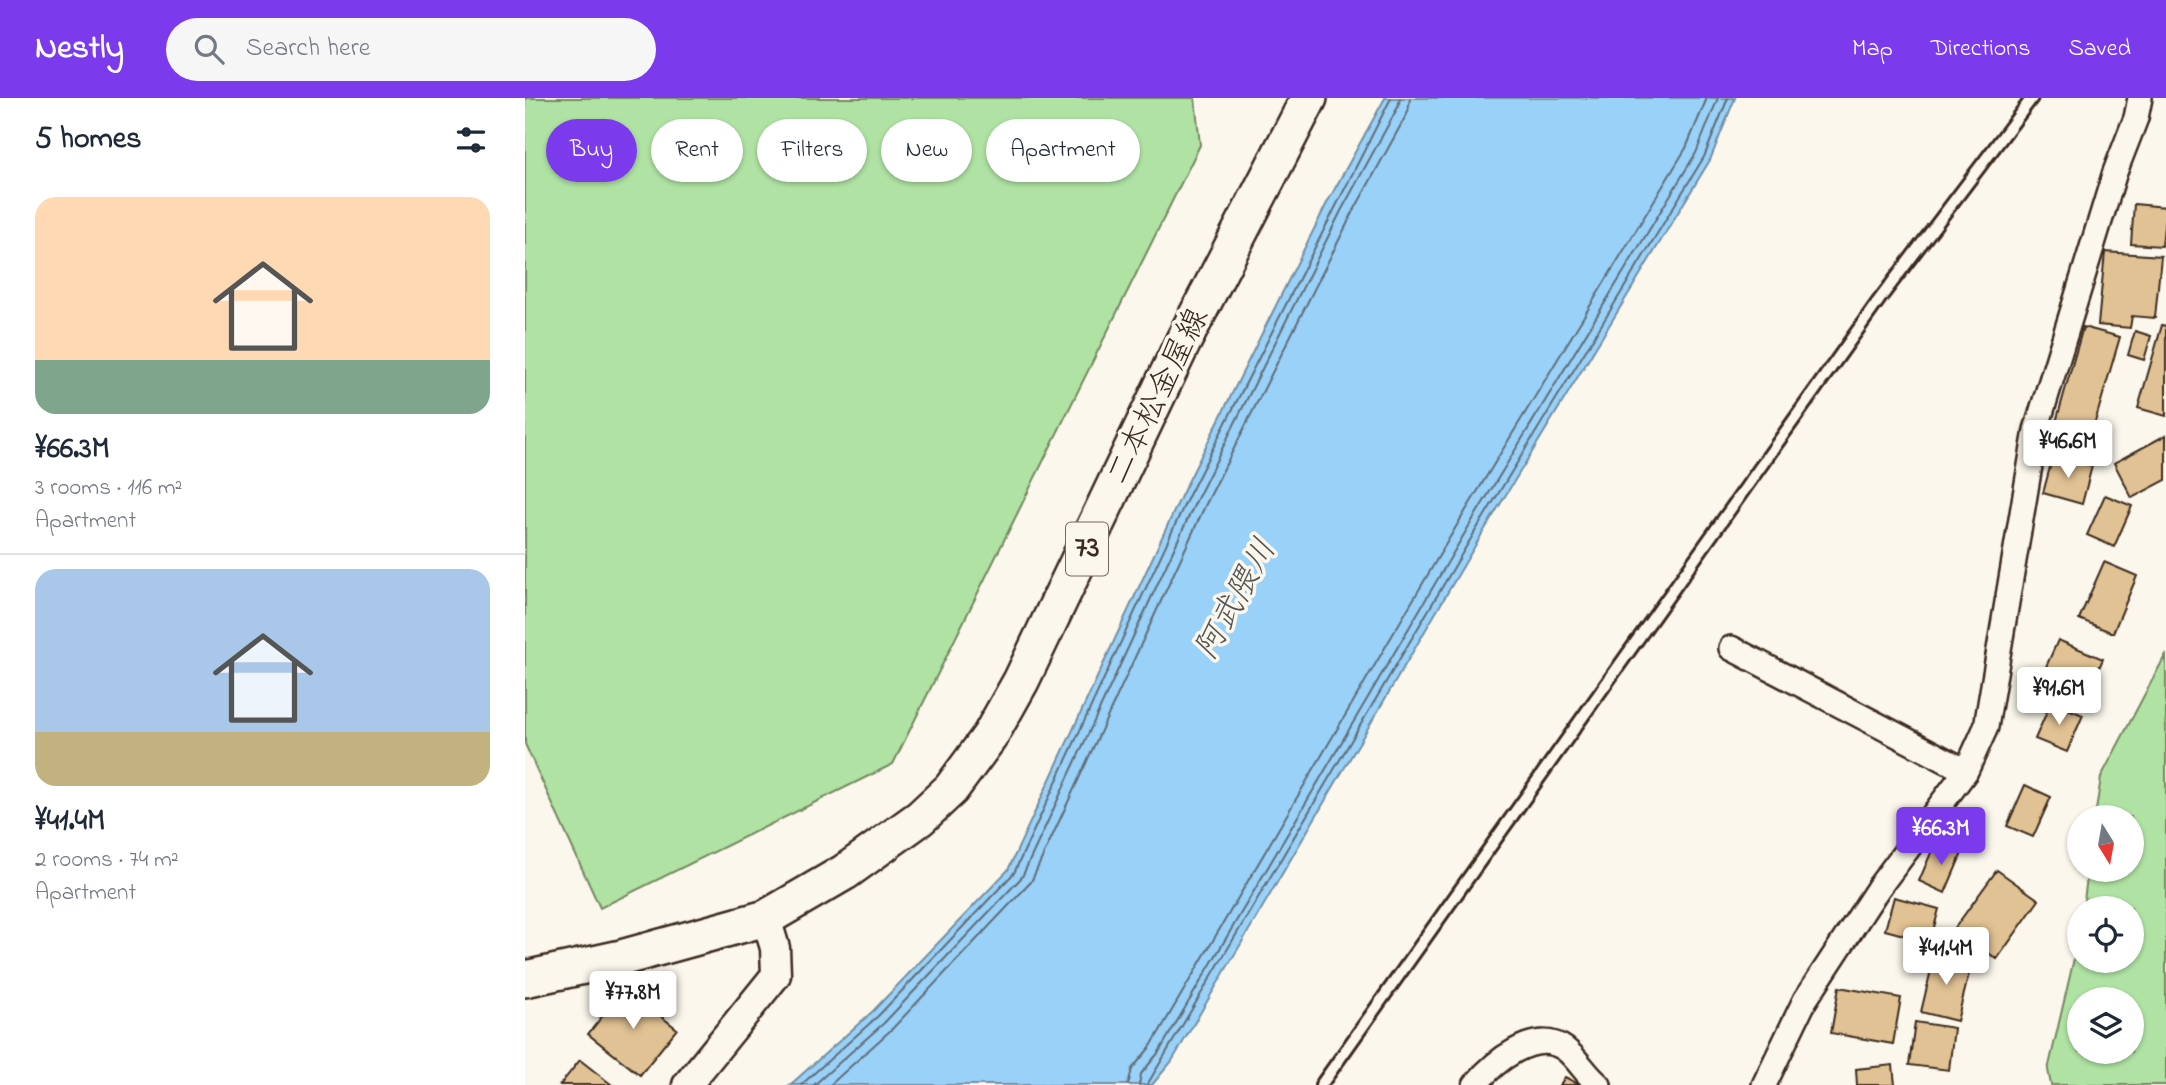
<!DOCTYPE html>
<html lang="en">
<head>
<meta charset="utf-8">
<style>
  :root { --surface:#fff; --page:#f6f6f7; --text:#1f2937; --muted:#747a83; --line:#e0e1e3; --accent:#7c3aed }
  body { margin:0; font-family:"Indie Flower","Klee One",sans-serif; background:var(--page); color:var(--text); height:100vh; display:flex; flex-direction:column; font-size:26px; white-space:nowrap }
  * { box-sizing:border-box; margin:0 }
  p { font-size:23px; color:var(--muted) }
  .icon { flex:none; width:38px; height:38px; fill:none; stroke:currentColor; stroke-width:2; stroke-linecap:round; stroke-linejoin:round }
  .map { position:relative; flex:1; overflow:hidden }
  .details { display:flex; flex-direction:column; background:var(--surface); width:525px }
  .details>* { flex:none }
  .top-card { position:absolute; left:21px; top:21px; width:665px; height:63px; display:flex; gap:14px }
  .needle { width:46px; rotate:169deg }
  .buttons { position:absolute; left:1542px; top:707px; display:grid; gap:14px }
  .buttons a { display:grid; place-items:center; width:77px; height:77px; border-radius:50%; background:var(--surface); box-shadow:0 2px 5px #0004; font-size:35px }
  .price { position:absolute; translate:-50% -60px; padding:0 16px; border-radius:7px; background:#fff; color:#222; font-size:23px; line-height:46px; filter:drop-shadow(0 2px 4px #0008) }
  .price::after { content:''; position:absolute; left:50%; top:42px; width:21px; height:16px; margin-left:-10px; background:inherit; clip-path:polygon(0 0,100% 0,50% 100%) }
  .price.selected { background:var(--accent); color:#fff }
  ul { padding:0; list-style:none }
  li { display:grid; align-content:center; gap:14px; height:371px; padding:0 35px }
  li+li { border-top:2px solid var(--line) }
  li span { display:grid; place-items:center; height:217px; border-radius:21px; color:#555 }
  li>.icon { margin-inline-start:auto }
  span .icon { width:126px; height:126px; fill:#fffc; stroke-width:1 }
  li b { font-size:30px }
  h2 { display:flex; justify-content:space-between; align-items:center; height:84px; padding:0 35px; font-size:30px }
  .chip { padding:0 24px; border-radius:32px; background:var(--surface); box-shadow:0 2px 5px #0004; font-size:24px; line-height:63px }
  .chip.selected { background:var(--accent); color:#fff }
  header { display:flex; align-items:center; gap:42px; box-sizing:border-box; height:98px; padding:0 35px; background:var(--accent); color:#fff }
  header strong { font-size:33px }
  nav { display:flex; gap:38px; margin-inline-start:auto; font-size:24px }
  .search { width:490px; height:63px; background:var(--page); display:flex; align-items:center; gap:18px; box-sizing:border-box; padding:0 24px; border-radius:38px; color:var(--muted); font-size:26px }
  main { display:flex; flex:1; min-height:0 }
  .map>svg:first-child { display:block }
  .green { fill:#afe2a3; stroke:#758660; stroke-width:2; fill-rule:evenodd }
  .water { fill:#99d1f9; stroke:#738ea1; stroke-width:2 }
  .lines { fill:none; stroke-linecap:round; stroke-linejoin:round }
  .shore { stroke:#616d76; stroke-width:2 }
  .building { fill:#e1c294; stroke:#3b2a1e; stroke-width:2 }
  .service-casing { stroke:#3b2a1e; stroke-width:16 }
  .minor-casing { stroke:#3b2a1e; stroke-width:28 }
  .tertiary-casing { stroke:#3b2a1e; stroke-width:33 }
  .primary-casing { stroke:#3b2a1e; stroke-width:40 }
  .service { stroke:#fbf7ec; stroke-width:10 }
  .minor { stroke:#fbf7ec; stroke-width:23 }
  .tertiary { stroke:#fbf7ec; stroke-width:28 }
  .primary { stroke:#fbf7ec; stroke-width:35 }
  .labels { text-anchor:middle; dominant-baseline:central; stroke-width:7; stroke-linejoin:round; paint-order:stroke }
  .shield { fill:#fbf7ec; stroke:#75685c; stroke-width:2 }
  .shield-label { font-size:30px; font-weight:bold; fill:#3b2a1e }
  .street-label { font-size:32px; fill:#3b2a1e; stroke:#fbf7ec }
  .water-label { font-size:33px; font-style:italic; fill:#525455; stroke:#fbf7ec }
</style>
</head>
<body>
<header>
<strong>Nestly</strong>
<div class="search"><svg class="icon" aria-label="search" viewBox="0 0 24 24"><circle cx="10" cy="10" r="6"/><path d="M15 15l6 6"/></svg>Search here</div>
<nav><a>Map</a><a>Directions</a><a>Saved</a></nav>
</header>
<main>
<section class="details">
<h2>5 homes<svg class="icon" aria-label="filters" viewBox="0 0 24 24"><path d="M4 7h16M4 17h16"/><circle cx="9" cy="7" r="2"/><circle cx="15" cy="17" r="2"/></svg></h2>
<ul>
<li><span style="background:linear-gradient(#ffd9b3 75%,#7fa58c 0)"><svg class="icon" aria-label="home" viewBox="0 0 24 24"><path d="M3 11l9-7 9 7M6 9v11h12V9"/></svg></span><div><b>¥66.3M</b><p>3 rooms · 116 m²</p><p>Apartment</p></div></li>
<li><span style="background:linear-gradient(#a9c7e8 75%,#c2b280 0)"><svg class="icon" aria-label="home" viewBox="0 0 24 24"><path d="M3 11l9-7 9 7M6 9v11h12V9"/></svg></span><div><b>¥41.4M</b><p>2 rooms · 74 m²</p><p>Apartment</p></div></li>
</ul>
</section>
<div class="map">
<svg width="1641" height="987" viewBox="0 0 1641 987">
  <rect width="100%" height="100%" fill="#fbf7ec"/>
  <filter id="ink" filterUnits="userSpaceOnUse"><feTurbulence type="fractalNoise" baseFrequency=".0143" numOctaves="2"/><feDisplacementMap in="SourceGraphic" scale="14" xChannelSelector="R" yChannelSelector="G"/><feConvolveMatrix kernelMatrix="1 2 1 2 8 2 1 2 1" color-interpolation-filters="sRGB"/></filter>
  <g filter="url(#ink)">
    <!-- green -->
    <path class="green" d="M 0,0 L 670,0 L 675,47 L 368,666 L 75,810 L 0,646 Z
      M 1641,556 L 1641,987 L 1526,987 L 1523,972 L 1554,839 L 1554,863 L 1606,863 L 1606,810 L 1558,810 L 1563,772 L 1606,772 L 1606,719 L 1570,719 L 1576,679 ZM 1554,901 L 1606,901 L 1606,954 L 1554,954 Z"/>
    <!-- water -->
    <path class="water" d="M 860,0 L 1210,0 L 1185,62 L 957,436 L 647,963 L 627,987 L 265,987 L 348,913 L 483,772 L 657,396 L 802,105 Z"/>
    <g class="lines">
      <!-- shore -->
      <path class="shore" d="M 276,987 L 353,918 L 489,775 L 663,399 L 866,0
        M 289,987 L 359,925 L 497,779 L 671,403 L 816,113 L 873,9 L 875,0
        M 305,987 L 367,931 L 506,784 L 680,408 L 826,118 L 883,14 L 885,0
        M 603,987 L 607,971 L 626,948 L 935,422 L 1161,50 L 1182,0
        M 614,987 L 616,976 L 634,954 L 944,428 L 1171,55 L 1193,0
        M 622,987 L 951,432 L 1179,59 L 1203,0"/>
    </g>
    <!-- building -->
    <path class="building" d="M 1609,106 L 1641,109 L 1637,148 L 1606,146 Z
      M 1580,154 L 1636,158 L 1630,220 L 1607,218 L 1605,230 L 1573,227 Z
      M 1637,227 L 1641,228 L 1641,318 L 1613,310 Z
      M 1558,229 L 1595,239 L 1565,341 L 1529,331 Z
      M 1610,233 L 1626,238 L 1619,262 L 1603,257 Z
      M 1641,337 L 1641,382 L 1607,400 L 1589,365 Z
      M 1528,358 L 1567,368 L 1557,406 L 1518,395 Z
      M 1580,397 L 1607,408 L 1589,449 L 1562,437 Z
      M 1579,464 L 1612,478 L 1588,535 L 1554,521 Z
      M 1533,542 L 1578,561 L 1560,601 L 1515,582 Z
      M 1526,604 L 1558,617 L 1542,654 L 1510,641 Z
      M 1500,687 L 1526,699 L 1508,739 L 1482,728 Z
      M 1411,743 L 1437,755 L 1420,795 L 1394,783 Z
      M 1472,772 L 1514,802 L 1472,861 L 1429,831 Z
      M 1369,799 L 1414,811 L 1405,844 L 1360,832 Z
      M 1410,855 L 1447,864 L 1432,923 L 1396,914 Z
      M 1314,889 L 1376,900 L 1368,946 L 1306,935 Z
      M 100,890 L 152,931 L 115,977 L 63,936 Z
      M 1390,924 L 1429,930 L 1424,972 L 1384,967 Z
      M 55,962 L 87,987 L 35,987 Z
      M 1368,967 L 1370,987 L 1332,987 L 1331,971 Z
      M 1040,979 L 1055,987 L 1035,987 Z"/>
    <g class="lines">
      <!-- service casing -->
      <g class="service-casing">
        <path id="service" d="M 796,987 L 1354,202 L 1507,0"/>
      </g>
      <!-- minor casing -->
      <g class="minor-casing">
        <path id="minor" d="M 1206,550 L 1441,673
          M 950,987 C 968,965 1010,929 1040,951 C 1053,961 1061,977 1074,987
          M 1239,987 L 1280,902 L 1354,789 L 1441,673 L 1461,629 L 1511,332 L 1590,74 L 1611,20 L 1615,0"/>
      </g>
      <!-- tertiary casing -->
      <g class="tertiary-casing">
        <path id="tertiary" d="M 162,987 L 251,877 L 250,850 L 241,820"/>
      </g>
      <!-- primary casing -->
      <g class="primary-casing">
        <path id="primary" d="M 0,881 L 96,860 L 241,820 L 320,774 L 395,720 L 426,691 L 465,638 L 496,583 L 658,244 L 784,0"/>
      </g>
      <!-- service -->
      <use href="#service" class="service"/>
      <!-- minor -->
      <use href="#minor" class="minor"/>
      <!-- tertiary -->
      <use href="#tertiary" class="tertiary"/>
      <!-- primary -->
      <use href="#primary" class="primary"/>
    </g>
  </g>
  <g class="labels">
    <!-- shield labels -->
    <rect class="shield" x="541" y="424.5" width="42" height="53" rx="5"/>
    <g class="shield-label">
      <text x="562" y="451">73</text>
    </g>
    <!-- street labels -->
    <g class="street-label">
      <text transform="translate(634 299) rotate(-64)">二本松金屋線</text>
    </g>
    <!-- water labels -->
    <g class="water-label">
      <text transform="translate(712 502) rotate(-61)">阿武隈川</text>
    </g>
  </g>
</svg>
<div class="buttons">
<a><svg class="needle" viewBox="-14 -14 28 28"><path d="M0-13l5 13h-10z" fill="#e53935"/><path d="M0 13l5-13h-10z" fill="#747a83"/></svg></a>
<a><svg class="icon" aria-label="locate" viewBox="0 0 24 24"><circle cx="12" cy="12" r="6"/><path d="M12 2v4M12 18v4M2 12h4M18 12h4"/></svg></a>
<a><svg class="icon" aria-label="layers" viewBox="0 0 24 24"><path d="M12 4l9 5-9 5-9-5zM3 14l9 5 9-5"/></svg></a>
</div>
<b class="price" style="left:1543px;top:382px">¥46.6M</b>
<b class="price" style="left:1534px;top:629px">¥91.6M</b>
<b class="price selected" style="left:1416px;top:769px">¥66.3M</b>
<b class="price" style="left:1421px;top:889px">¥41.4M</b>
<b class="price" style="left:108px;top:933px">¥77.8M</b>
<div class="top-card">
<a class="chip selected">Buy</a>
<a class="chip">Rent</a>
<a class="chip">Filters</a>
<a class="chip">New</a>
<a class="chip">Apartment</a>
</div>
</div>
</main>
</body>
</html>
